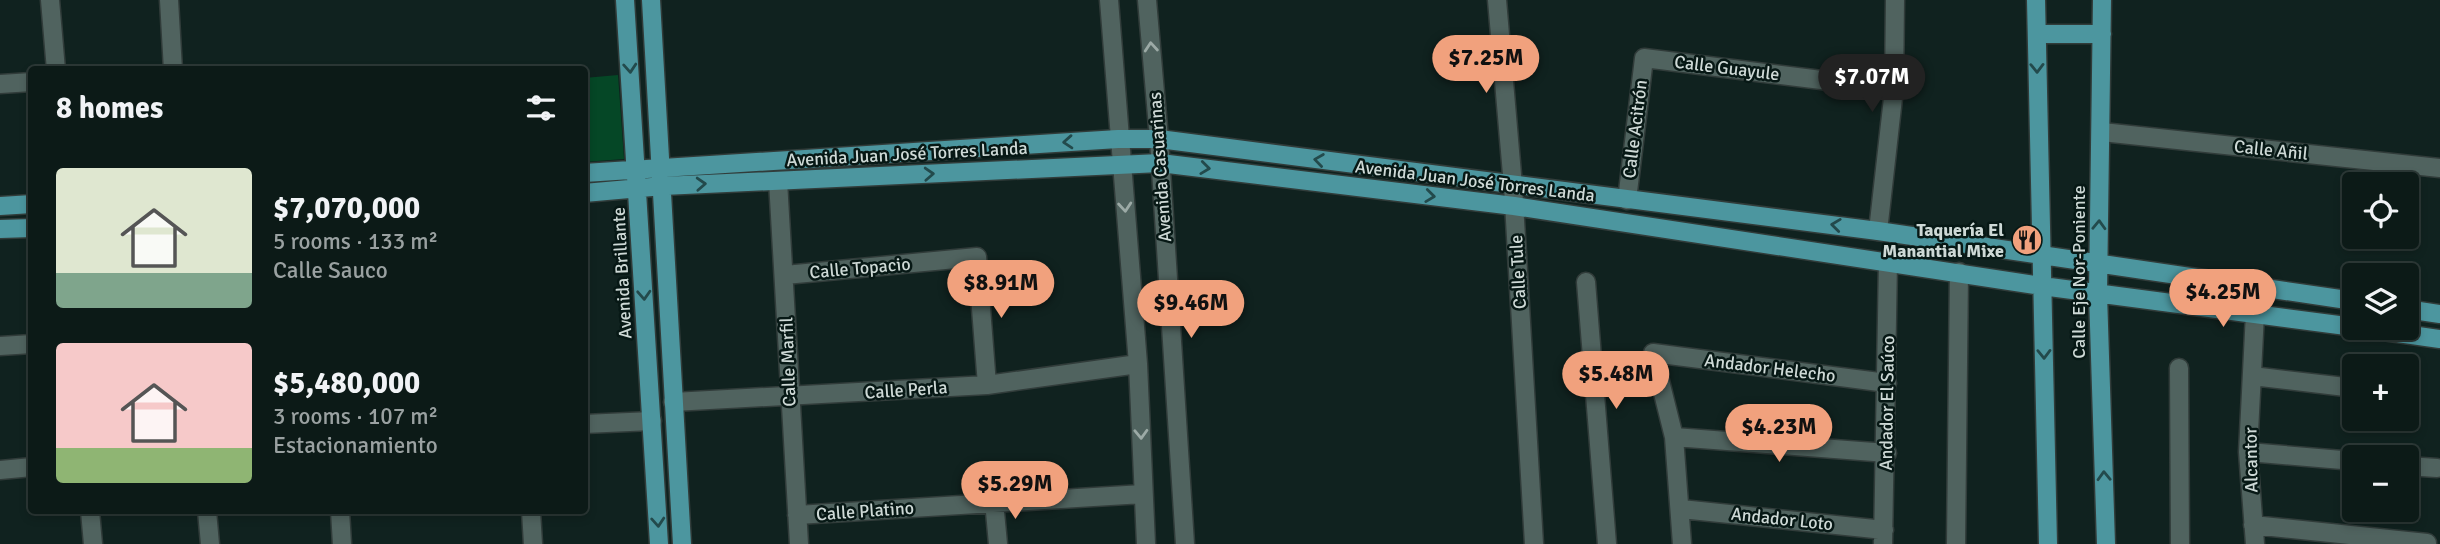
<!DOCTYPE html>
<html lang="en">
<head>
<meta charset="utf-8">
<style>
  :root { --surface:#0c1a17; --page:#152320; --text:#f1f3f6; --muted:#9aa1a1; --line:#2c3836; --accent:#f1a17d }
  body { margin:0; font-family:Signika,sans-serif; background:var(--page); color:var(--text); height:100vh; display:flex; flex-direction:column; font-size:26px; white-space:nowrap }
  * { box-sizing:border-box; margin:0 }
  p { font-size:23px; color:var(--muted) }
  .icon { flex:none; width:38px; height:38px; fill:none; stroke:currentColor; stroke-width:2; stroke-linecap:round; stroke-linejoin:round }
  .map { position:relative; flex:1; overflow:hidden }
  .sheet { position:absolute; left:28px; top:66px; width:560px; height:448px; display:flex; flex-direction:column; background:var(--surface); border-radius:7px; box-shadow:0 4px 10px #0003,0 0 0 2px var(--line) }
  .sheet>* { flex:none }
  .buttons { position:absolute; left:2342px; top:172px; display:grid; gap:14px }
  .buttons a { display:grid; place-items:center; width:77px; height:77px; border-radius:7px; background:var(--surface); box-shadow:0 4px 10px #0003,0 0 0 2px var(--line); font-size:35px }
  .price { position:absolute; translate:-50% -60px; padding:0 16px; border-radius:24px; background:var(--accent); color:#111; font-size:23px; line-height:46px; filter:drop-shadow(0 2px 4px #0008) }
  .price::after { content:''; position:absolute; left:50%; top:42px; width:21px; height:16px; margin-left:-10px; background:inherit; clip-path:polygon(0 0,100% 0,50% 100%) }
  .price.current { background:#222; color:#fff }
  ul { padding:0; list-style:none }
  li { display:flex; align-items:center; gap:21px; height:175px; padding:0 28px }
  li span { display:grid; place-items:center; flex:none; width:196px; height:140px; border-radius:7px; color:#555 }
  li>.icon { margin-inline-start:auto }
  span .icon { width:84px; height:84px; fill:#fffc; stroke-width:1 }
  li b { font-size:30px }
  h2 { display:flex; justify-content:space-between; align-items:center; height:84px; padding:0 28px; font-size:30px }
  .map>svg:first-child { display:block }
  .building { fill:#054726 }
  .lines { fill:none; stroke-linecap:round; stroke-linejoin:round }
  .minor-casing { stroke:#313c3a; stroke-width:21 }
  .major-casing { stroke:#313c3a; stroke-width:21 }
  .minor { stroke:#50635f; stroke-width:18 }
  .major { stroke:#4c969f; stroke-width:18 }
  .oneway { stroke:#9caaa6 }
  .oneway2 { stroke:#234a4c }
  .labels { text-anchor:middle; dominant-baseline:central; stroke-width:5; stroke-linejoin:round; paint-order:stroke }
  .street-label { font-size:18px; fill:#ced9d6; stroke:#071815 }
  .poi-label { font-size:18px; font-weight:bold; fill:#ced9d6; stroke:#071815; text-anchor:end }
</style>
</head>
<body>
<div class="map">
<svg width="2440" height="544" viewBox="0 0 2440 544">
  <rect width="100%" height="100%" fill="#10221f"/>
  <!-- building -->
  <path class="building" d="M 618,75 L 624,159 L 584,162 L 584,78 Z"/>
  <g class="lines">
    <!-- minor casing -->
    <g class="minor-casing">
      <path id="minor" d="M 50,0 L 56,70
        M 169,0 L 173,70
        M 1109,0 L 1138,364 L 1146,544
        M 1147,0 L 1159,139 L 1185,544
        M 1497,0 L 1513,186 L 1534,544
        M 0,84 L 32,82
        M 2102,132 L 2440,168
        M 778,181 L 799,544
        M 1627,200 L 1644,58 L 1894,89
        M 1878,231 L 1894,89 L 1895,0
        M 785,275 L 977,257 L 987,385
        M 1586,282 L 1607,544
        M 0,346 L 32,344
        M 2179,368 L 2180,544
        M 2252,376 L 2354,388
        M 673,402 L 987,385 L 1138,364
        M 584,424 L 652,421
        M 1674,437 L 1887,453
        M 2248,452 L 2354,461
        M 2406,466 L 2437,468
        M 0,470 L 32,467
        M 994,501 L 998,544
        M 1681,509 L 1884,530
        M 90,511 L 93,544
        M 207,511 L 210,544
        M 340,511 L 342,544
        M 531,511 L 533,544
        M 797,515 L 1143,494
        M 2253,525 L 2427,543
        M 1682,544 L 1674,437 L 1653,353 L 1887,383
        M 1883,544 L 1888,261
        M 1956,544 L 1959,272
        M 2255,544 L 2248,452 L 2255,313"/>
    </g>
    <!-- major casing -->
    <g class="major-casing">
      <path id="major" d="M 625,0 L 659,544
        M 651,0 L 682,544
        M 2036,0 L 2048,544
        M 2102,0 L 2098,294 L 2106,544
        M 2037,34 L 2102,34
        M 584,173 L 1118,139 L 1159,139 L 1878,231 L 2354,301
        M 584,193 L 663,186 L 1160,163 L 1514,206 L 2042,286 L 2354,327
        M 0,206 L 32,204
        M 0,229 L 32,228
        M 2406,309 L 2440,314
        M 2355,327 L 2440,339"/>
    </g>
    <!-- minor -->
    <use href="#minor" class="minor"/>
    <!-- major -->
    <use href="#major" class="major"/>
  </g>
  <!-- one-way arrows -->
  <defs><path id="oneway-chevron" d="M-2-3.5L2.5 0L-2 3.5" fill="none" stroke-width="1.6" stroke-linecap="round" stroke-linejoin="round" transform="scale(1.75)"/></defs>
  <g class="oneway">
    <use href="#oneway-chevron" transform="translate(1151 47) rotate(-95)"/>
    <use href="#oneway-chevron" transform="translate(1125 207) rotate(85)"/>
    <use href="#oneway-chevron" transform="translate(1141 434) rotate(88)"/>
  </g>
  <g class="oneway2">
    <use href="#oneway-chevron" transform="translate(630 68) rotate(86)"/>
    <use href="#oneway-chevron" transform="translate(2037 68) rotate(89)"/>
    <use href="#oneway-chevron" transform="translate(1068 142) rotate(176)"/>
    <use href="#oneway-chevron" transform="translate(1319 160) rotate(-172)"/>
    <use href="#oneway-chevron" transform="translate(1205 168) rotate(7)"/>
    <use href="#oneway-chevron" transform="translate(929 174) rotate(-3)"/>
    <use href="#oneway-chevron" transform="translate(701 184) rotate(-3)"/>
    <use href="#oneway-chevron" transform="translate(1430 196) rotate(7)"/>
    <use href="#oneway-chevron" transform="translate(1836 225) rotate(-173)"/>
    <use href="#oneway-chevron" transform="translate(2099 225) rotate(-88)"/>
    <use href="#oneway-chevron" transform="translate(644 295) rotate(87)"/>
    <use href="#oneway-chevron" transform="translate(2044 354) rotate(89)"/>
    <use href="#oneway-chevron" transform="translate(2104 476) rotate(-92)"/>
    <use href="#oneway-chevron" transform="translate(658 522) rotate(86)"/>
  </g>
  <!-- icons -->
  <defs>
    <g id="restaurant-disc" transform="scale(1.575)"><circle r="9.5" fill="#f1a17d" stroke="#071815"/><path d="M-5-6h1v4h1v-4h1v4h1v-4h1v5L-1.5 .5V6h-2V.5L-5-1ZM5-6V6H3V1.5H1.5Q1.5-4 5-6Z" fill="#111"/></g>
  </defs>
  <g fill-rule="evenodd">
    <use href="#restaurant-disc" x="2027" y="240"/>
  </g>
  <g class="labels">
    <!-- street labels -->
    <g class="street-label">
      <text transform="translate(1727 68) rotate(7)">Calle Guayule</text>
      <text transform="translate(1635 129) rotate(-83)">Calle Acitrón</text>
      <text transform="translate(2271 150) rotate(6)">Calle Añil</text>
      <text transform="translate(907 154) rotate(-3)">Avenida Juan José Torres Landa</text>
      <text transform="translate(1160 167) rotate(-94)">Avenida Casuarinas</text>
      <text transform="translate(1475 181) rotate(7)">Avenida Juan José Torres Landa</text>
      <text transform="translate(860 268) rotate(-5)">Calle Topacio</text>
      <text transform="translate(1518 272) rotate(-93)">Calle Tule</text>
      <text transform="translate(2079 272) rotate(-90)">Calle Eje Nor-Poniente</text>
      <text transform="translate(622 273) rotate(-93)">Avenida Brillante</text>
      <text transform="translate(788 362) rotate(-92)">Calle Marfil</text>
      <text transform="translate(1770 368) rotate(7)">Andador Helecho</text>
      <text transform="translate(906 390) rotate(-4)">Calle Perla</text>
      <text transform="translate(1887 403) rotate(-89)">Andador El Saúco</text>
      <text transform="translate(2251 460) rotate(-91)">Alcantor</text>
      <text transform="translate(865 511) rotate(-4)">Calle Platino</text>
      <text transform="translate(1782 519) rotate(6)">Andador Loto</text>
    </g>
    <!-- poi labels -->
    <g class="poi-label">
      <text x="2004" y="230">Taquería El<tspan x="2004" dy="21">Manantial Mixe</tspan></text>
    </g>
  </g>
</svg>
<div class="buttons">
<a><svg class="icon" aria-label="locate" viewBox="0 0 24 24"><circle cx="12" cy="12" r="6"/><path d="M12 2v4M12 18v4M2 12h4M18 12h4"/></svg></a>
<a><svg class="icon" aria-label="layers" viewBox="0 0 24 24"><path d="M12 4l9 5-9 5-9-5zM3 14l9 5 9-5"/></svg></a>
<a>+</a>
<a>−</a>
</div>
<b class="price" style="left:1486px;top:95px">$7.25M</b>
<b class="price current" style="left:1872px;top:114px">$7.07M</b>
<b class="price" style="left:1001px;top:320px">$8.91M</b>
<b class="price" style="left:2223px;top:329px">$4.25M</b>
<b class="price" style="left:1191px;top:340px">$9.46M</b>
<b class="price" style="left:1616px;top:411px">$5.48M</b>
<b class="price" style="left:1779px;top:464px">$4.23M</b>
<b class="price" style="left:1015px;top:521px">$5.29M</b>
<section class="sheet">
<h2>8 homes<svg class="icon" aria-label="filters" viewBox="0 0 24 24"><path d="M4 7h16M4 17h16"/><circle cx="9" cy="7" r="2"/><circle cx="15" cy="17" r="2"/></svg></h2>
<ul>
<li><span style="background:linear-gradient(#dfe7d0 75%,#7fa58c 0)"><svg class="icon" aria-label="home" viewBox="0 0 24 24"><path d="M3 11l9-7 9 7M6 9v11h12V9"/></svg></span><div><b>$7,070,000</b><p>5 rooms · 133 m²</p><p>Calle Sauco</p></div></li>
<li><span style="background:linear-gradient(#f6c9c9 75%,#8fb573 0)"><svg class="icon" aria-label="home" viewBox="0 0 24 24"><path d="M3 11l9-7 9 7M6 9v11h12V9"/></svg></span><div><b>$5,480,000</b><p>3 rooms · 107 m²</p><p>Estacionamiento</p></div></li>
</ul>
</section>
</div>
</body>
</html>
